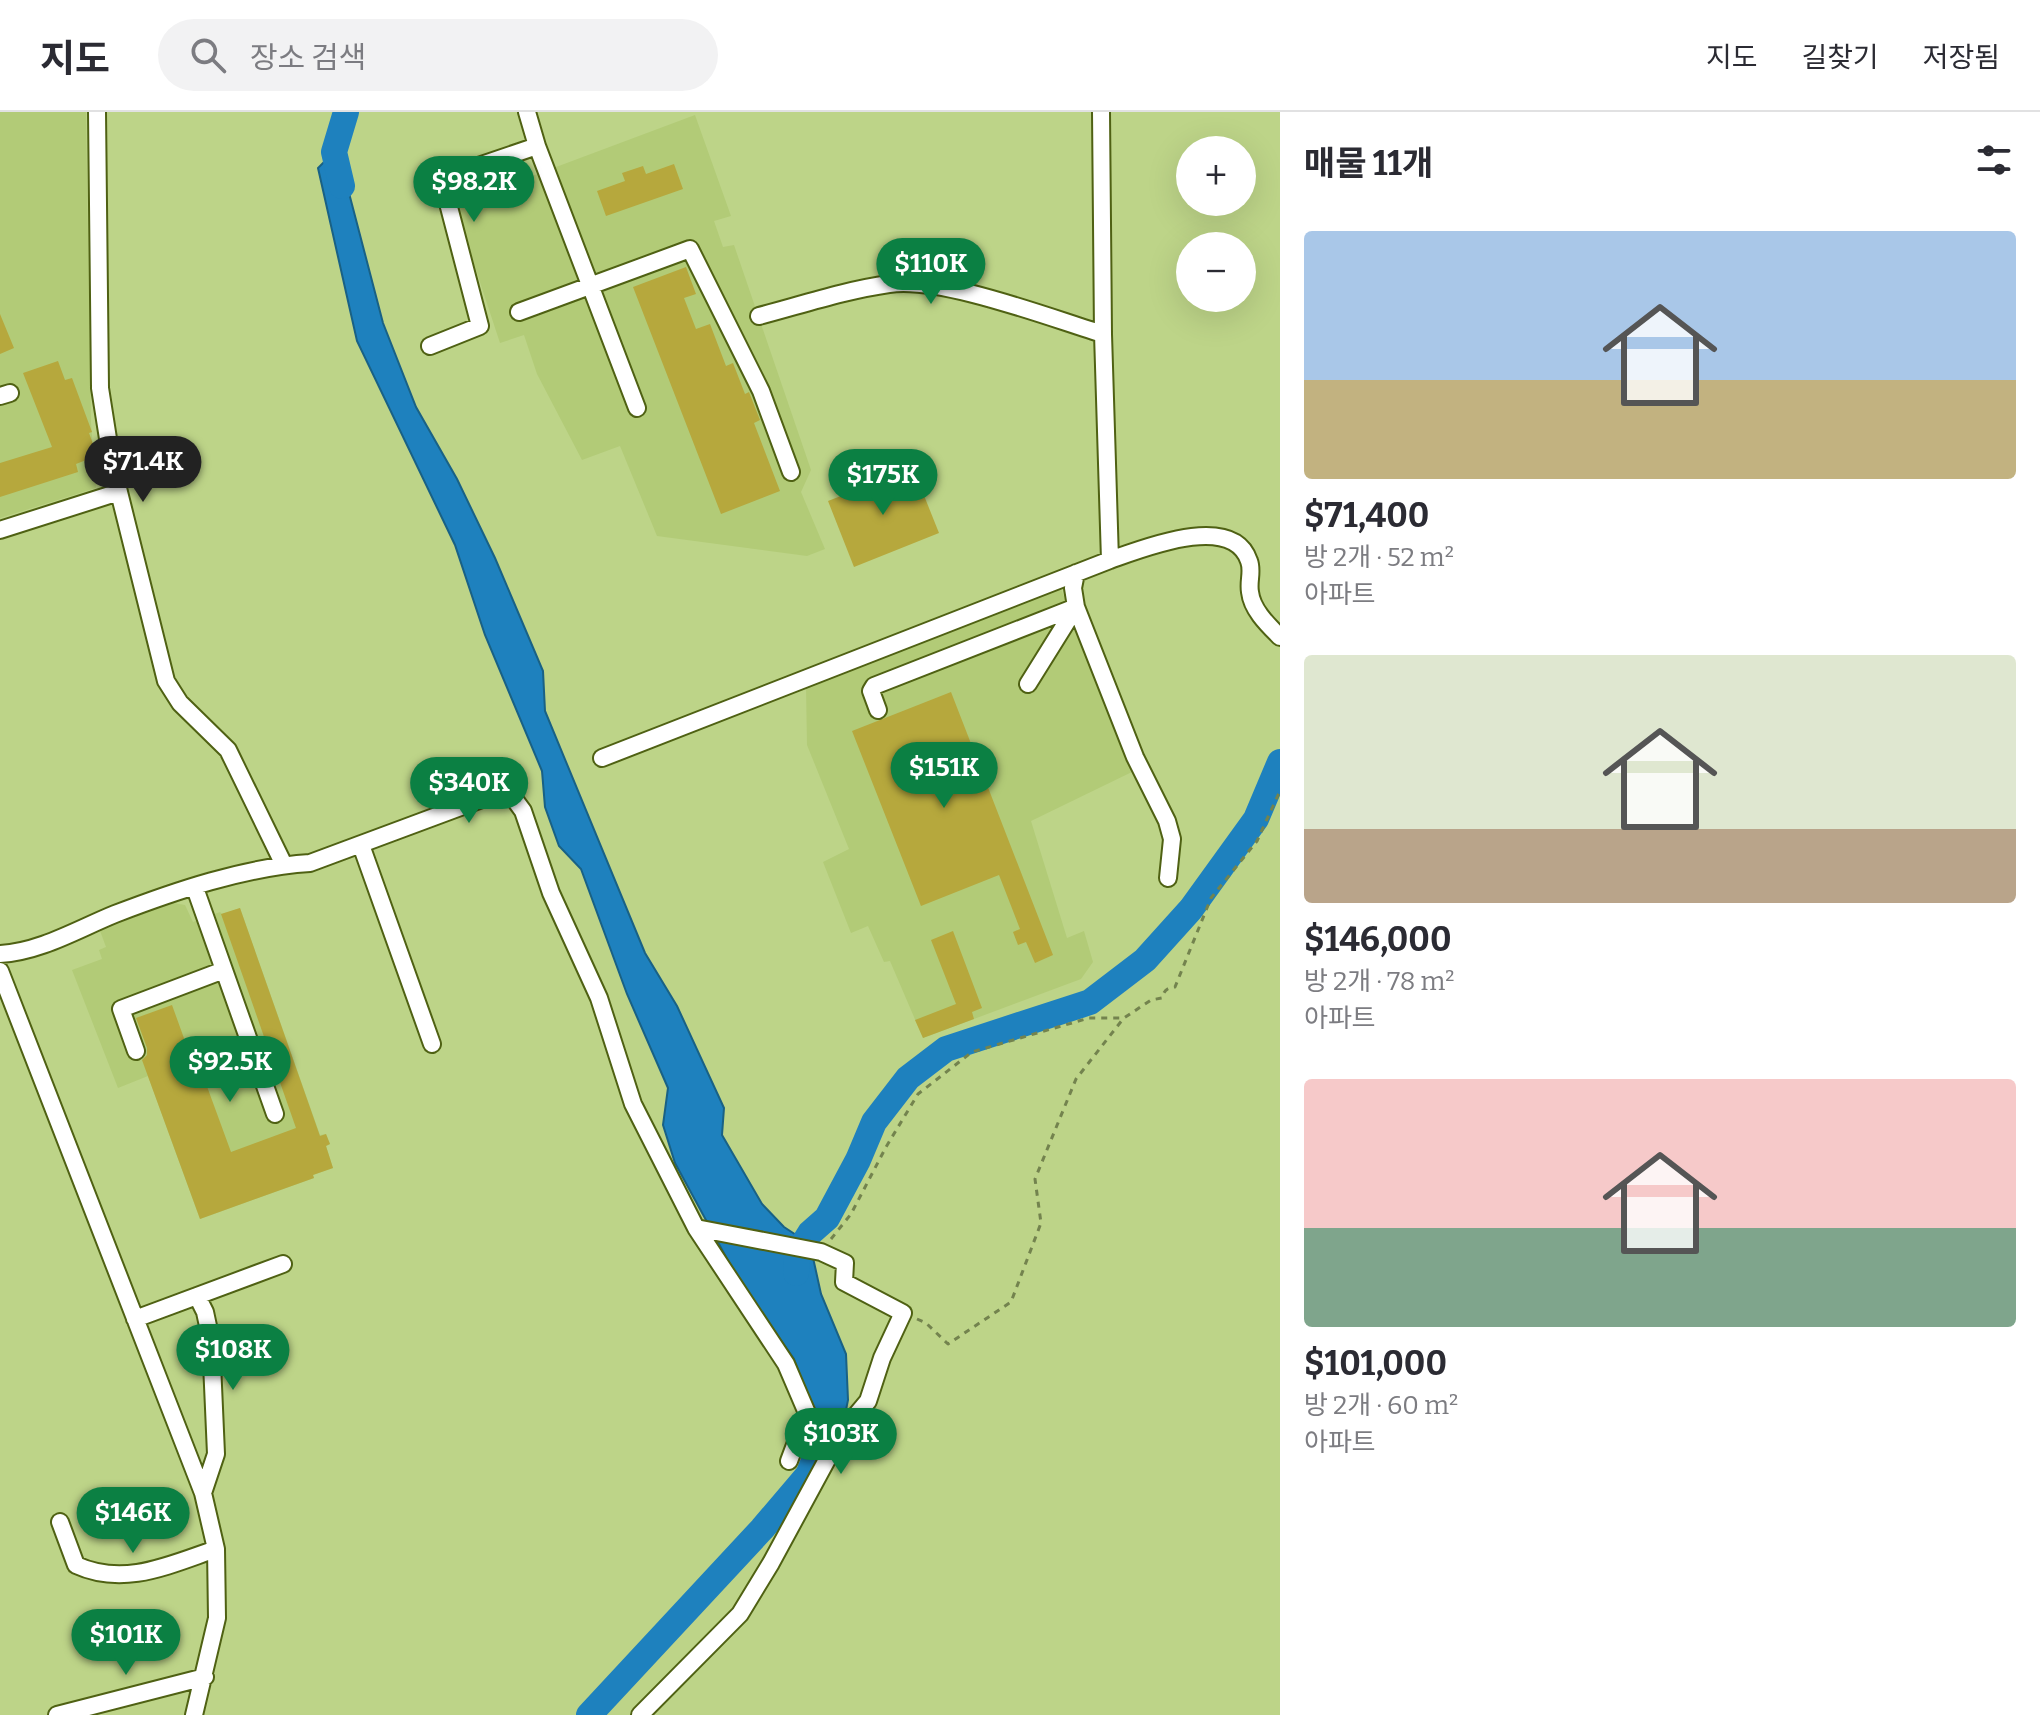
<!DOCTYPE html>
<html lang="ko">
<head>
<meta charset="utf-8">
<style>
  :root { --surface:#fff; --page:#f2f2f3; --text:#2b2b33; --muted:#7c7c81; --line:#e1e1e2; --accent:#0b8043 }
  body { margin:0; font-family:Bitter,"Noto Sans KR",serif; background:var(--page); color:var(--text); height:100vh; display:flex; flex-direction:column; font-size:30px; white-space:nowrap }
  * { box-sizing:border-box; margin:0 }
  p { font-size:26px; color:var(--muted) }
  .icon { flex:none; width:44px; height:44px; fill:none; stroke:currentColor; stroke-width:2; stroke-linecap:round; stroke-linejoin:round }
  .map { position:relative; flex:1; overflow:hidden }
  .sheet { display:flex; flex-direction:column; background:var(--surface); width:760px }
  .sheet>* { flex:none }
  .fabs { position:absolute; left:1176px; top:24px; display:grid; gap:16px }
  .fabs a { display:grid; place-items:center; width:80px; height:80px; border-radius:50%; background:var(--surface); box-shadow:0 8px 32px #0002; font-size:40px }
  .price { position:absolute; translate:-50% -68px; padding:0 18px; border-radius:28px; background:var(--accent); color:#fff; font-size:26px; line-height:52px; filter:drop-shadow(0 2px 4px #0008) }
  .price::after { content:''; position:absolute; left:50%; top:48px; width:24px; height:18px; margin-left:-12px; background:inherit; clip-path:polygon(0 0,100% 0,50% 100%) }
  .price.selected { background:#222; color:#fff }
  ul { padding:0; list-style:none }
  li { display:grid; align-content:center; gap:16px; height:424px; padding:0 24px }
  li span { display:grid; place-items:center; height:248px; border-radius:8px; color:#555 }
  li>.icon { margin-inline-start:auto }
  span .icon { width:144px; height:144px; fill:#fffc; stroke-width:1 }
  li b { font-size:34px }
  h2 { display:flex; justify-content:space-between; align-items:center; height:96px; padding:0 24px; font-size:34px }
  header { display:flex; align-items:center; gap:48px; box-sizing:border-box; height:112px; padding:0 40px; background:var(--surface); border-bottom:2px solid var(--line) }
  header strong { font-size:38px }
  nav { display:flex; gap:44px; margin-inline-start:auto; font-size:28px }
  .search { width:560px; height:72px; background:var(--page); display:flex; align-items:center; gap:20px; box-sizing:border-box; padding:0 28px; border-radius:44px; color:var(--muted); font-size:30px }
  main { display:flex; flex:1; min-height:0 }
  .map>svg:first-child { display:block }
  .built { fill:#b2cb77 }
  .water { fill:#1e81be; stroke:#196185; stroke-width:2 }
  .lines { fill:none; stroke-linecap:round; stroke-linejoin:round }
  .river { stroke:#1e81be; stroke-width:26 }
  .building { fill:#b6a83d }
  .minor-casing { stroke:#4f6113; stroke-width:20 }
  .path { stroke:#73834e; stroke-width:3; stroke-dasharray:6 6; stroke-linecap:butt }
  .minor { stroke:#fff; stroke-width:16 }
</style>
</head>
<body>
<header>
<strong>지도</strong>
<div class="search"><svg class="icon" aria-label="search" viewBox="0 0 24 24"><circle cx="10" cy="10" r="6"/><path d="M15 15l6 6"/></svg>장소 검색</div>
<nav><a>지도</a><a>길찾기</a><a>저장됨</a></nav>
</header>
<main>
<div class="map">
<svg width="1280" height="1603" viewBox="0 0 1280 1603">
  <rect width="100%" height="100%" fill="#bdd488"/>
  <!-- built -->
  <path class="built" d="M 0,0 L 86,0 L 91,311 L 96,376 L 0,406 Z
    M 695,3 L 731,104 L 714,109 L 723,135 L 734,133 L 811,358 L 801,380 L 825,437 L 807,444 L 657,424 L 620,334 L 582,348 L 537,262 L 524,223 L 500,231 L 449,76 L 452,71 L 517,48 L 524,67 Z
    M 1060,475 L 1136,658 L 1031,709 L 1067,826 L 1084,819 L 1093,850 L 1081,867 L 923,926 L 890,849 L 884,850 L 868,814 L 851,821 L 823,750 L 849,737 L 807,633 L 806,574 Z
    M 167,790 L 185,793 L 193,810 L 220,800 L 222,802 L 240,796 L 320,1023 L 326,1022 L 330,1032 L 326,1034 L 333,1056 L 313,1063 L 314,1066 L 200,1107 L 148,964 L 118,976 L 72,858 L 102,847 L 99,838 L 106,835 L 99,816 Z"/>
  <!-- water -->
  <path class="water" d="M 334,40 L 343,58 L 383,211 L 416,295 L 457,367 L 495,446 L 543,559 L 545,599 L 645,841 L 677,894 L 724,996 L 722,1023 L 762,1092 L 784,1115 L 810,1132 L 821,1182 L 846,1242 L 848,1288 L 844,1308 L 808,1363 L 811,1293 L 794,1247 L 738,1167 L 675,1051 L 663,1013 L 668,976 L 627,882 L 581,757 L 559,734 L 545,695 L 542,659 L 485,523 L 455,433 L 357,229 L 318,56 Z"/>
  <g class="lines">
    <!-- river -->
    <path class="river" d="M 342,74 L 334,40 L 346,0
      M 796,1161 L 797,1142 L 810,1121 L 827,1106 L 858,1048 L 874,1010 L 908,966 L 946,937 L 1090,890 L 1145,848 L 1191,797 L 1256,707 L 1280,650
      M 589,1603 L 762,1417 L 808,1363 L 822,1330"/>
  </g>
  <!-- building -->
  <path class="building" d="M 674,52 L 683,77 L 606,104 L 597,79 L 625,69 L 622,61 L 643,54 L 646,62 Z
    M 686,155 L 696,182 L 684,186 L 696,217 L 710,212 L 726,254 L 733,251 L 745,282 L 749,280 L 760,308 L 754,311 L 780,379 L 721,402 L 633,175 Z
    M 0,202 L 14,236 L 0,242 Z
    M 58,249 L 65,268 L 72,266 L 92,320 L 89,321 L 93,332 L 90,334 L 94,345 L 76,352 L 78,360 L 0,385 L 0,351 L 52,335 L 23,261 Z
    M 913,356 L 939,421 L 854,455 L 828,389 Z
    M 951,580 L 1053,843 L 1035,851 L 1026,830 L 1018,833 L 1013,820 L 1020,817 L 999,763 L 921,794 L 852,619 Z
    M 240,796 L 320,1024 L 326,1022 L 330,1032 L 326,1034 L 333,1056 L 313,1063 L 314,1066 L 200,1107 L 142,948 L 147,943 L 147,936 L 136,906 L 172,893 L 185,929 L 190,928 L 231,1040 L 296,1016 L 221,802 Z
    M 953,819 L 982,896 L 972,900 L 974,907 L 923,926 L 915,908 L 956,892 L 931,828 Z"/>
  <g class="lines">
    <!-- minor casing -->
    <g class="minor-casing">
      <path id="minor" d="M 97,0 L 100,276 L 112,352 L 166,569 L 180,591 L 228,638 L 284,753
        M 1101,0 L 1103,222 L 1110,448
        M 537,34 L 637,296
        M 519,200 L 690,137 L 761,279 L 791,360
        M 759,204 C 801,193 846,178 889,172 C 941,164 1050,206 1103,222
        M 430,234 L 480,214 L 443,72 L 446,65 L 537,34 L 527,0
        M 0,284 L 10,281
        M 0,418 L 119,380
        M 1076,461 L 1073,476 L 1076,495 L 1135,645 L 1167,709 L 1172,727 L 1168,766
        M 1028,572 L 1076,495
        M 878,598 L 871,579 L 874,574 L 1076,495
        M 602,646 L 1110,448 C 1144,436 1233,400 1249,449 C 1253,459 1248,469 1250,480 C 1252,498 1268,513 1280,525
        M 361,733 L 432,932
        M 195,776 L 275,1002
        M 0,842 C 40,840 78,817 115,802 C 175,779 245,755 310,751 L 501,680 L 512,684 L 523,699 L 551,781 L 599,886 L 633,992 L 696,1116
        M 0,859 L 203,1381 L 216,1437 L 217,1506 L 194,1603
        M 136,939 L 121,897 L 224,858
        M 197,1184 L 205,1200 L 211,1228 L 216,1342 L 203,1381
        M 135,1207 L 283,1152
        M 60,1410 L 76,1453 C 124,1475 169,1453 216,1437
        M 57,1603 L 205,1565
        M 640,1603 L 740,1502 L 771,1451 L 842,1320 L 868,1289 L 882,1246 L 903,1201 L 844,1170 L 845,1151 L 821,1140 L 696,1116 L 786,1252 L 807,1301 L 789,1349"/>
    </g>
    <!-- path -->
    <path class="path" d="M 831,1127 L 851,1102 L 886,1035 L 918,982 L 972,940 L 1089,906 L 1124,906 L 1151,888 L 1162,886 C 1164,879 1166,876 1175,875 L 1211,786 L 1257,729 L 1280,679
      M 917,1207 L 926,1211 L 948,1232 L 1011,1190 L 1041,1111 L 1035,1067 L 1076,967 L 1123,907"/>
    <!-- minor -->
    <use href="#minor" class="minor"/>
  </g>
</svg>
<div class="fabs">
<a>+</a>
<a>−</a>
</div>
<b class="price" style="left:474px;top:112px">$98.2K</b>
<b class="price" style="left:931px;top:194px">$110K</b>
<b class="price selected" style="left:143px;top:392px">$71.4K</b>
<b class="price" style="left:883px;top:405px">$175K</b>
<b class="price" style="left:944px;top:698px">$151K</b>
<b class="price" style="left:469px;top:713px">$340K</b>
<b class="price" style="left:230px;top:992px">$92.5K</b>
<b class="price" style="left:233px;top:1280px">$108K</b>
<b class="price" style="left:841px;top:1364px">$103K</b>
<b class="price" style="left:133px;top:1443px">$146K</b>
<b class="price" style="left:126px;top:1565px">$101K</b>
</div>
<section class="sheet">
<h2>매물 11개<svg class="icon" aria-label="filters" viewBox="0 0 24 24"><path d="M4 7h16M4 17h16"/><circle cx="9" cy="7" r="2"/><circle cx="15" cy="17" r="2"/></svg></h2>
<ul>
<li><span style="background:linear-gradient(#a9c7e8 60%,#c2b280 0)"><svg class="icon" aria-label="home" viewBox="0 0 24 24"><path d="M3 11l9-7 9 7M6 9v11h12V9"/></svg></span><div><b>$71,400</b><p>방 2개 · 52 m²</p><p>아파트</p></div></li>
<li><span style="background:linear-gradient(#dfe7d0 70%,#b9a48a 0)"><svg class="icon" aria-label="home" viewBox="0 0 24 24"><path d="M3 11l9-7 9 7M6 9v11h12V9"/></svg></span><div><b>$146,000</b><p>방 2개 · 78 m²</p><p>아파트</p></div></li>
<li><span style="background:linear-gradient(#f6c9c9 60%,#7fa58c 0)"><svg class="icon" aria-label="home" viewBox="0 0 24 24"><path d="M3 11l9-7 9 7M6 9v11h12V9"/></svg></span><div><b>$101,000</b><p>방 2개 · 60 m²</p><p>아파트</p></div></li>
</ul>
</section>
</main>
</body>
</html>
